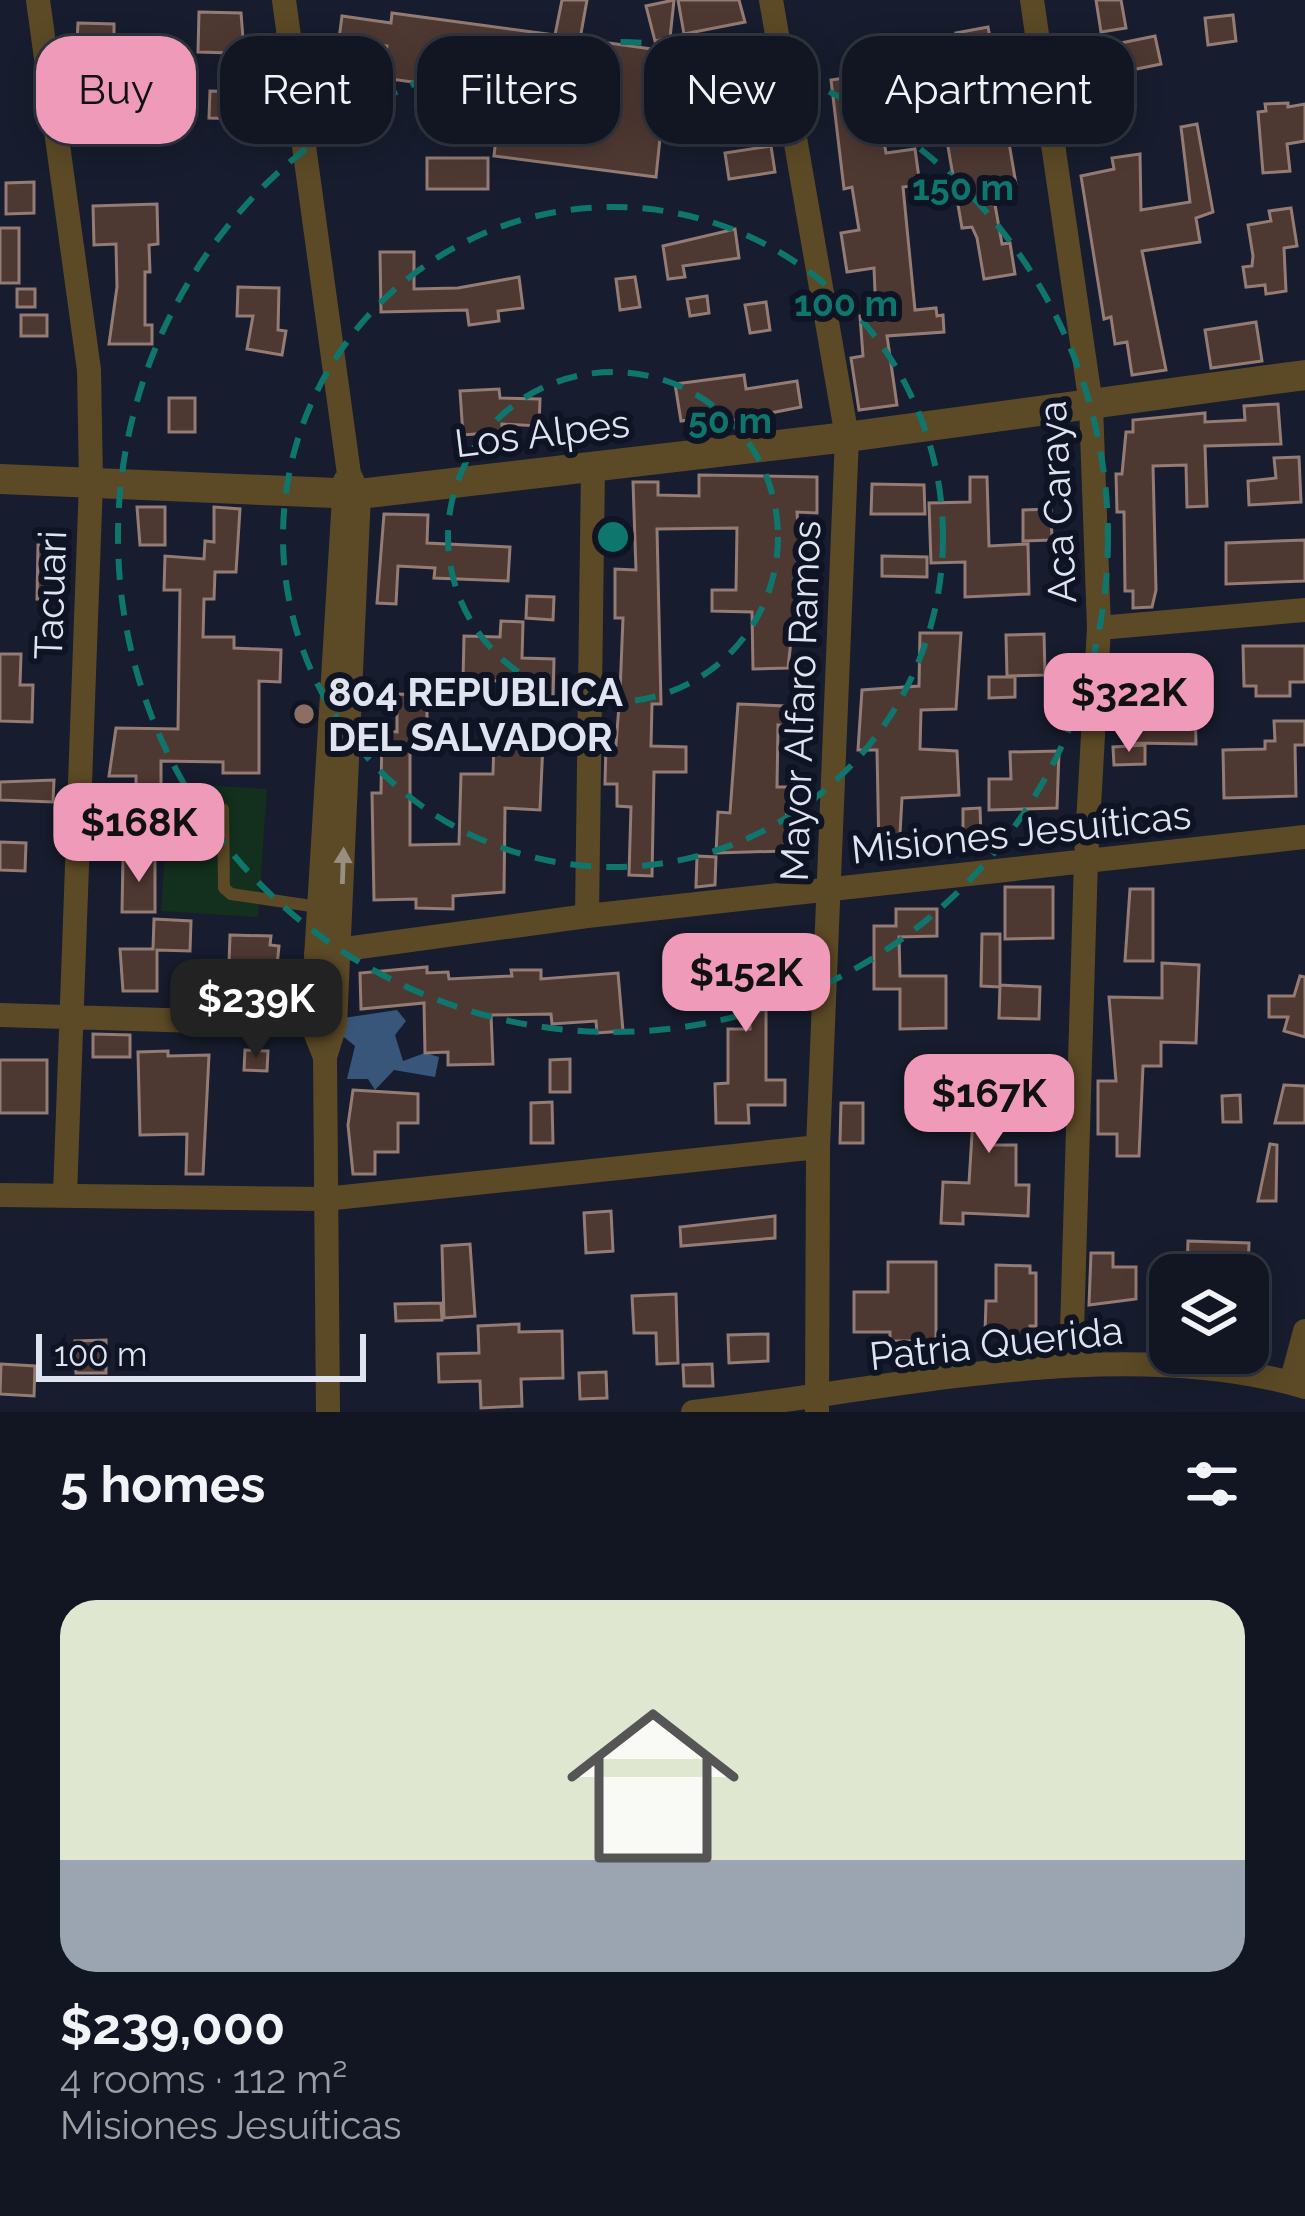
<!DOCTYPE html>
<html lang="en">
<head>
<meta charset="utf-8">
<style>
  :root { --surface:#111622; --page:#1e232f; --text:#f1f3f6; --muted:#9c9fa5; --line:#303540; --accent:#ef9ab8 }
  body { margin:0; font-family:Raleway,sans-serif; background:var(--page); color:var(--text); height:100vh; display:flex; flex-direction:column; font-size:45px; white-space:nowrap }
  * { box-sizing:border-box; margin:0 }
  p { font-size:39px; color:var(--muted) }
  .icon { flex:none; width:66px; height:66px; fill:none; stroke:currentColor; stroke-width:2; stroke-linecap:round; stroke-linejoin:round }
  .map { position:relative; height:1412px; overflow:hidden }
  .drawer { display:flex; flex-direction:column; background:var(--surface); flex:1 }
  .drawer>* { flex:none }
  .banner { position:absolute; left:36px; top:36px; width:1233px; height:108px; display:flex; gap:24px }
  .fabs { position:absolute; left:1149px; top:1254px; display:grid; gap:24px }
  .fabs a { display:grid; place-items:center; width:120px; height:120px; border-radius:24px; background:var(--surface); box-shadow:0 6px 30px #0003,0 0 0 3px var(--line); font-size:60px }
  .scale { position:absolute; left:36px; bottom:30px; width:330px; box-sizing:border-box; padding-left:12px; border:6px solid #dfe4f0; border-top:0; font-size:33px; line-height:42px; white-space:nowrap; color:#dfe4f0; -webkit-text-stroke:9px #0e1424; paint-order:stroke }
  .price { position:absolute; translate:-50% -102px; padding:0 27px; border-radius:24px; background:var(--accent); color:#111; font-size:39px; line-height:78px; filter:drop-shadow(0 3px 6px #0008) }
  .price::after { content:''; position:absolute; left:50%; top:72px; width:36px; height:27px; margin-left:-18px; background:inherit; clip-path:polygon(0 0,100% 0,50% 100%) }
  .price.current { background:#222; color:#fff }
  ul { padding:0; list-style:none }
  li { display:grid; align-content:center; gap:24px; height:636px; padding:0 60px }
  li span { display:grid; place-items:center; height:372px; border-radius:36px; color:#555 }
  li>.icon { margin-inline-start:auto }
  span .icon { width:216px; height:216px; fill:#fffc; stroke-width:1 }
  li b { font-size:51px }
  h2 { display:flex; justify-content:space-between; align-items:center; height:144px; padding:0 60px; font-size:51px }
  .pill { padding:0 42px; border-radius:36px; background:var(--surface); box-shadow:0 6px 30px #0003,0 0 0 3px var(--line); font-size:42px; line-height:108px }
  .pill.current { background:var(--accent); color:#111 }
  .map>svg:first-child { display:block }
  .green { fill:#132f1d }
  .water { fill:#385679 }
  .building { fill:#4e3832; stroke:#947b74; stroke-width:3 }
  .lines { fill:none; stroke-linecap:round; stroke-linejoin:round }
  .service { stroke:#5c4a26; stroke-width:12 }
  .minor { stroke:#5c4a26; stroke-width:24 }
  .tertiary { stroke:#5c4a26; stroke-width:30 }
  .oneway { fill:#978f81 }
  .ring { fill:none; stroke:#0f766e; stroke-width:6; stroke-dasharray:21 15 }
  .education-dot { fill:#8d6e63; stroke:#0e1424; stroke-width:4.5 }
  .labels { text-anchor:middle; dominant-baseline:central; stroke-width:12; stroke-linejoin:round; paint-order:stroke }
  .street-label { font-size:39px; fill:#dfe4f0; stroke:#0e1424 }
  .poi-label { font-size:39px; font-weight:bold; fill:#dfe4f0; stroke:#0e1424; text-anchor:start }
  .centre { fill:#0f766e; stroke:#0e1424; stroke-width:6 }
  .ring-label { font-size:36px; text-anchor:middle; font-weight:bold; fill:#0f766e; stroke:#0e1424; stroke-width:12; stroke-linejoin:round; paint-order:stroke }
</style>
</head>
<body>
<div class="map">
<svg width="1305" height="1412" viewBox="0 0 1305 1412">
  <rect width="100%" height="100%" fill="#171d2e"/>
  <!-- green -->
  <path class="green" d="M 169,783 L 267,789 L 258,917 L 161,911 Z"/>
  <!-- water -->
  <path class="water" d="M 397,1010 L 406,1021 L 395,1035 L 403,1061 L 425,1053 L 439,1057 L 435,1077 L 394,1070 L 375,1090 L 368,1079 L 347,1079 L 355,1046 L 328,1024 L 330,1020 Z"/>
  <!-- building -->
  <path class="building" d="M 562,0 L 587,0 L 580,39 L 652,49 L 644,107 L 663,109 L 656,177 L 494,156 L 501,94 L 383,78 L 387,46 L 339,39 L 342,16 L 391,23 L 392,13 L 555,35 Z
    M 674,0 L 670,38 L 655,41 L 646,6 Z
    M 678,0 L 739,0 L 745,22 L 684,34 Z
    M 1096,0 L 1121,0 L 1126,28 L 1101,32 Z
    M 199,12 L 241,13 L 243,38 L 257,38 L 255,90 L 231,90 L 232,53 L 198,52 Z
    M 1233,15 L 1236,41 L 1208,45 L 1205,18 Z
    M 78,23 L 114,24 L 114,43 L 77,42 Z
    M 988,27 L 993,53 L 961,59 L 956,33 Z
    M 1155,36 L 1161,64 L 1122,72 L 1116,44 Z
    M 872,74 L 886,153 L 915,149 L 920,185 L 903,187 L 915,310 L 936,308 L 937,316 L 943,315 L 944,332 L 887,336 L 897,405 L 859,410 L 851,358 L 863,356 L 860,316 L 876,315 L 874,268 L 847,272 L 841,233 L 859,230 L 852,187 L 844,189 L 831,80 Z
    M 1108,82 L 1113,107 L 1079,112 L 1075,88 Z
    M 210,91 L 245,92 L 244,119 L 209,118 Z
    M 954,98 L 959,135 L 924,141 L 918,103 Z
    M 1288,103 L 1288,107 L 1305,104 L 1305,141 L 1287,144 L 1290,171 L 1263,173 L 1258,112 L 1266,111 L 1265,104 Z
    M 1197,124 L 1213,212 L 1196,218 L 1200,242 L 1142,251 L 1166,370 L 1132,375 L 1127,342 L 1115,344 L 1111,317 L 1104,319 L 1081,176 L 1114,169 L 1112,158 L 1140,154 L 1141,210 L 1190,202 L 1181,127 Z
    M 1007,131 L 1016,184 L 992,188 L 1002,244 L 1010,243 L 1015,274 L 984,279 L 977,238 L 972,227 L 962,228 L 947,141 Z
    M 771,146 L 775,172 L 729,179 L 725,153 Z
    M 427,158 L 488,158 L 488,189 L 427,189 Z
    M 34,182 L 34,213 L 6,214 L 6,183 Z
    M 157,204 L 158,244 L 149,245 L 150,272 L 145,272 L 145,325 L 152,325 L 152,344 L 109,344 L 117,287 L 116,244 L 94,245 L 93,206 Z
    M 1291,208 L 1297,246 L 1284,248 L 1286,291 L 1266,294 L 1265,285 L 1246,287 L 1243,267 L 1252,266 L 1253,256 L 1248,225 L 1271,221 L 1269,211 Z
    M 0,228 L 19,228 L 19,283 L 0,283 Z
    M 735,229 L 739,258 L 683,266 L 685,277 L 668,279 L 663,246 Z
    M 380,252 L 414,252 L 414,289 L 458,288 L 519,277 L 523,308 L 498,311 L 499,321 L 469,325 L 467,310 L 381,312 Z
    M 635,277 L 640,307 L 620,310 L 616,279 Z
    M 238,287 L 279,288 L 278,330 L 286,331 L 282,355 L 247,349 L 253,316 L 237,316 Z
    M 17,289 L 35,289 L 35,307 L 17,307 Z
    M 707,296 L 709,313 L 690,316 L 687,299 Z
    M 766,302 L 770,330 L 750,333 L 745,305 Z
    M 21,315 L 47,315 L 47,336 L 21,336 Z
    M 1256,322 L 1262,361 L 1211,368 L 1205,330 Z
    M 744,375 L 746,389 L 797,381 L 801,407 L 724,422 L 724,415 L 681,421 L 675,384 Z
    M 499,389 L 500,398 L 540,399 L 539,426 L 502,424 L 502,432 L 463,435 L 460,391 Z
    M 169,398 L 195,398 L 195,432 L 169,432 Z
    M 1278,404 L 1281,444 L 1205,446 L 1207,506 L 1187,507 L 1186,465 L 1153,466 L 1156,590 L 1152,607 L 1133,608 L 1133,591 L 1125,591 L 1124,512 L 1117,512 L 1116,474 L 1122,474 L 1126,432 L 1133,432 L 1133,420 L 1205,413 L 1205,422 L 1245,420 L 1244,406 Z
    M 1299,457 L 1301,502 L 1249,505 L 1248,481 L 1276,478 L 1274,458 Z
    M 699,475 L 817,477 L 817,513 L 797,512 L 805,623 L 793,623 L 788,668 L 753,669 L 752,612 L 712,611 L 712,590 L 736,590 L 737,528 L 657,529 L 661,704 L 652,704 L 651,746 L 686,747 L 686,772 L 654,772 L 652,876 L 629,875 L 631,807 L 617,806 L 617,784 L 605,784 L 606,745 L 616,745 L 620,692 L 623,618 L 615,618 L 615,569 L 636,570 L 633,482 L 658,482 L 658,495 L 699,496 Z
    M 970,477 L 987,477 L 989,546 L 1028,544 L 1029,594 L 965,597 L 965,562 L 931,563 L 929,503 L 970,502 Z
    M 872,484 L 924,485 L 925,514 L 871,514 Z
    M 137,507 L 165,507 L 165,545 L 140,545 Z
    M 214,507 L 240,509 L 236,572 L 215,572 L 214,599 L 204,599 L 203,637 L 234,637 L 234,648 L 281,650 L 280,682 L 259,681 L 259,773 L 223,773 L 223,762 L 161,761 L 161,804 L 136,804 L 136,776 L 109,776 L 116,728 L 178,729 L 180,590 L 164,590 L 165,556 L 204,559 L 205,541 L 214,542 Z
    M 1051,509 L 1052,540 L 1023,541 L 1023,510 Z
    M 384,514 L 428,515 L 427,543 L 510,547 L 508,581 L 434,578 L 435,568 L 398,566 L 396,604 L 377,603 Z
    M 1305,540 L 1305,581 L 1226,584 L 1226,543 Z
    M 38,545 L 63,546 L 62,600 L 37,599 Z
    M 882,556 L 927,557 L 927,577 L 882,576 Z
    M 527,596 L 554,597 L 553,620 L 526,618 Z
    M 501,621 L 523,622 L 522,658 L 554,659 L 553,699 L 533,699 L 533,682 L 463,680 L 464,636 L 500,637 Z
    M 920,633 L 961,633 L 956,709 L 921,710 L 920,749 L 957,751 L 959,795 L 902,798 L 899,851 L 879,852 L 877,750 L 858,750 L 862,690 L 919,686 Z
    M 1044,634 L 1045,675 L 1007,676 L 1006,635 Z
    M 1243,646 L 1305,646 L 1305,682 L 1290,682 L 1290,696 L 1256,696 L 1256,686 L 1244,686 Z
    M 0,654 L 21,654 L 20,685 L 33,685 L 32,722 L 0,721 Z
    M 989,677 L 1015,677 L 1015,697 L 989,698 Z
    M 1177,686 L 1177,698 L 1195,698 L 1196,744 L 1133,743 L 1133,700 L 1147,700 L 1147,687 Z
    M 397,694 L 427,695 L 427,749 L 410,748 L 410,845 L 459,844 L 461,774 L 493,774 L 494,740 L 543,742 L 540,810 L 505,808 L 504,892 L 453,896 L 453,909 L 416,908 L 416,899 L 374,900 L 372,793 L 381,793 L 382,731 L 397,732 Z
    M 738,704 L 786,706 L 786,726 L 778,725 L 777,787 L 788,787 L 785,851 L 716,853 L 718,812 L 730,813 Z
    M 1274,721 L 1305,721 L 1305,745 L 1295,745 L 1296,796 L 1224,798 L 1223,750 L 1265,749 L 1265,741 L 1275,741 Z
    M 1145,745 L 1145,764 L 1114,765 L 1113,747 Z
    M 1059,751 L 1057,808 L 989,810 L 989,779 L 1011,779 L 1010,752 Z
    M 54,780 L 53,802 L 0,800 L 0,782 Z
    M 980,808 L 981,837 L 963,837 L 963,809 Z
    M 0,842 L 26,843 L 25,871 L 0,870 Z
    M 697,856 L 716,857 L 715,885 L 696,887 Z
    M 123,857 L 155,858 L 155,912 L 122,912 Z
    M 1005,887 L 1053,887 L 1053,938 L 1005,939 Z
    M 1130,889 L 1153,889 L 1153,961 L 1125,961 Z
    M 896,909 L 937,909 L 937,936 L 899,937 L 900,976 L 946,976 L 946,1028 L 900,1029 L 900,989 L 874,989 L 874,926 L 896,926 Z
    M 154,919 L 191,921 L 190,951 L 157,950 L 157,991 L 123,991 L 120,949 L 153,949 Z
    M 982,934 L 1000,934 L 1000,987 L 981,986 Z
    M 230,935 L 271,936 L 270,945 L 279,946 L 273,1005 L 217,1001 L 217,990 L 208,990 L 209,963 L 229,964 Z
    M 739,936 L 766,936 L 766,981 L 774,981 L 775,1005 L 766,1005 L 766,1080 L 785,1080 L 785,1105 L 748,1105 L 749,1123 L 716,1123 L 715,1084 L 728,1083 L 728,1029 L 750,1029 L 749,980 L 696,981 L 696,961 L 728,960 L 728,954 L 739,954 Z
    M 1162,963 L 1199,965 L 1196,1043 L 1161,1042 L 1161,1066 L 1143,1066 L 1139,1156 L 1117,1156 L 1117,1134 L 1098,1134 L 1098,1081 L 1116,1081 L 1109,997 L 1162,998 Z
    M 427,967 L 427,973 L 448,972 L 449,979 L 512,976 L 511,970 L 541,970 L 541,979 L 618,973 L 623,1031 L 597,1033 L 596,1021 L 552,1024 L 551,1014 L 491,1015 L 493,1064 L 448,1065 L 448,1052 L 425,1053 L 424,1003 L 361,1009 L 360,973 Z
    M 1300,976 L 1305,977 L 1305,1037 L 1284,1031 L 1288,1017 L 1269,1017 L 1269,996 L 1294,996 Z
    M 1000,985 L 1040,987 L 1039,1019 L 999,1018 Z
    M 93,1034 L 130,1035 L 130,1057 L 93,1057 Z
    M 245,1050 L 268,1051 L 267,1071 L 244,1070 Z
    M 168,1051 L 168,1056 L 209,1055 L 203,1174 L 186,1174 L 187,1134 L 140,1135 L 138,1052 Z
    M 570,1059 L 570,1092 L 550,1092 L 550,1060 Z
    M 0,1060 L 47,1060 L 47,1113 L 0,1113 Z
    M 982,1067 L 1019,1067 L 1020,1107 L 994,1107 L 994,1145 L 1016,1145 L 1016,1185 L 1029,1185 L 1028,1216 L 963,1213 L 963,1224 L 941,1223 L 943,1182 L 969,1183 L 976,1070 Z
    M 1284,1085 L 1305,1086 L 1305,1123 L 1275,1123 Z
    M 353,1090 L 418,1094 L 418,1123 L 398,1123 L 398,1152 L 375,1152 L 375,1174 L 353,1174 L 348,1125 Z
    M 1240,1095 L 1241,1122 L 1223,1122 L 1222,1096 Z
    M 552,1102 L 553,1143 L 531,1143 L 531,1103 Z
    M 841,1103 L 863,1103 L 863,1143 L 840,1143 Z
    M 1270,1144 L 1277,1145 L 1276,1201 L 1258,1201 Z
    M 611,1211 L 613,1251 L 586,1253 L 584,1213 Z
    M 775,1216 L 775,1238 L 681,1246 L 680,1227 Z
    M 1188,1241 L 1249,1243 L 1248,1273 L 1187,1271 Z
    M 470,1244 L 475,1316 L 444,1318 L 442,1246 Z
    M 1091,1253 L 1113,1253 L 1113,1267 L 1136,1267 L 1136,1299 L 1089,1305 Z
    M 888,1262 L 936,1262 L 936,1356 L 918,1356 L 918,1341 L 890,1341 L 890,1332 L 854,1332 L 854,1292 L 888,1292 Z
    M 996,1265 L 1030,1266 L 1030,1273 L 1036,1273 L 1036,1326 L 1030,1326 L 1029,1334 L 985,1333 L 986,1301 L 996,1301 Z
    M 676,1294 L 678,1363 L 657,1364 L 656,1333 L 634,1333 L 632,1296 Z
    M 441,1303 L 442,1320 L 396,1321 L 395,1304 Z
    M 519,1324 L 519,1332 L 562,1331 L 563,1378 L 521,1379 L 522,1406 L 481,1408 L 480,1381 L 439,1382 L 438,1354 L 479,1353 L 478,1326 Z
    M 768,1334 L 768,1361 L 729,1363 L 728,1335 Z
    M 106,1340 L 106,1373 L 76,1373 L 75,1341 Z
    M 1,1364 L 35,1366 L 34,1396 L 0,1394 Z
    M 712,1364 L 713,1386 L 684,1386 L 683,1365 Z
    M 606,1372 L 607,1398 L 580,1399 L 579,1373 Z"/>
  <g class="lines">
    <!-- service -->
    <path class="service" d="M 223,809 L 224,888 L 231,894 L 318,907"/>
    <!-- minor -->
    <path class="minor" d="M 38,0 L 89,370 L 91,482 L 65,1195
      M 284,0 L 349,474 L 359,494 L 335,1025 L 325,1057 L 328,1412
      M 771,0 L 847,437 L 818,1147 L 817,1412
      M 1032,0 L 1091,405 L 1099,628 L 1086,860 L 1071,1364
      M 1099,628 L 1305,610
      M 587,916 L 593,467
      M 316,953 L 587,916 L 1305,837
      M 0,1015 L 327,1025
      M 325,1057 L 312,1024 L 345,481
      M 0,1195 L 325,1199 L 818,1147
      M 1291,1383 L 1305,1331
      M 693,1412 C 884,1391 1120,1332 1305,1387"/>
    <!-- tertiary -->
    <path class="tertiary" d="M 0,479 L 359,494 L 847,437 L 1305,375"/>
  </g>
  <!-- one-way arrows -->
  <defs><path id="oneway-solid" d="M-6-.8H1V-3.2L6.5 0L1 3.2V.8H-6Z" transform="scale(3)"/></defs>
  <use class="oneway" href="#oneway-solid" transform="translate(343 866) rotate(-88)"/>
  <!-- distance rings -->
  <g class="ring">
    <circle cx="613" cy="537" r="165"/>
    <circle cx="613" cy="537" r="330"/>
    <circle cx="613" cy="537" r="495"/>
  </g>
  <!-- markers -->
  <circle class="education-dot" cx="304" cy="714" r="12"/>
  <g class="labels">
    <!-- street labels -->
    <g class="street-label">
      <text transform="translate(542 433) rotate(-7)">Los Alpes</text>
      <text transform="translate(1057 502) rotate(-93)">Aca Caraya</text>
      <text transform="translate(50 595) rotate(-88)">Tacuari</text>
      <text transform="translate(800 701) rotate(-88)">Mayor Alfaro Ramos</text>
      <text transform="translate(1021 832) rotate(-6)">Misiones Jesuíticas</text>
      <text transform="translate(996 1343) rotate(-6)">Patria Querida</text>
    </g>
    <!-- poi labels -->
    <g class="poi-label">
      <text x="328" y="692">804 REPUBLICA<tspan x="328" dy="45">DEL SALVADOR</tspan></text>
    </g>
  </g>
  <circle cx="613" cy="537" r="18" class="centre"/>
  <g class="ring-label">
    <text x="963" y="200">150 m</text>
    <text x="846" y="316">100 m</text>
    <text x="730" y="433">50 m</text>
  </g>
</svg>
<div class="fabs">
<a><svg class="icon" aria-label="layers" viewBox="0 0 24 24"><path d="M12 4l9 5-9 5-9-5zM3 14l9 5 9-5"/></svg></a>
</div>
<div class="scale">100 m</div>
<b class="price" style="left:1129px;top:755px">$322K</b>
<b class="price" style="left:139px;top:885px">$168K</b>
<b class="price" style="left:746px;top:1035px">$152K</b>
<b class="price current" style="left:256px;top:1061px">$239K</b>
<b class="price" style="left:989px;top:1156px">$167K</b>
<div class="banner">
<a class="pill current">Buy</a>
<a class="pill">Rent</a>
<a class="pill">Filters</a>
<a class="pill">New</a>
<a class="pill">Apartment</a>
</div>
</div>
<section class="drawer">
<h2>5 homes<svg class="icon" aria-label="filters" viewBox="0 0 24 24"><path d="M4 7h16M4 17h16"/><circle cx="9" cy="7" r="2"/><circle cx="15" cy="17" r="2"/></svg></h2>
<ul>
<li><span style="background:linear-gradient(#dfe7d0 70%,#9aa5b1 0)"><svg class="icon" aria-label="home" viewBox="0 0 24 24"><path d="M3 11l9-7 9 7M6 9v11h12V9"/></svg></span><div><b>$239,000</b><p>4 rooms · 112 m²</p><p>Misiones Jesuíticas</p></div></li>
</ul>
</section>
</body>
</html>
